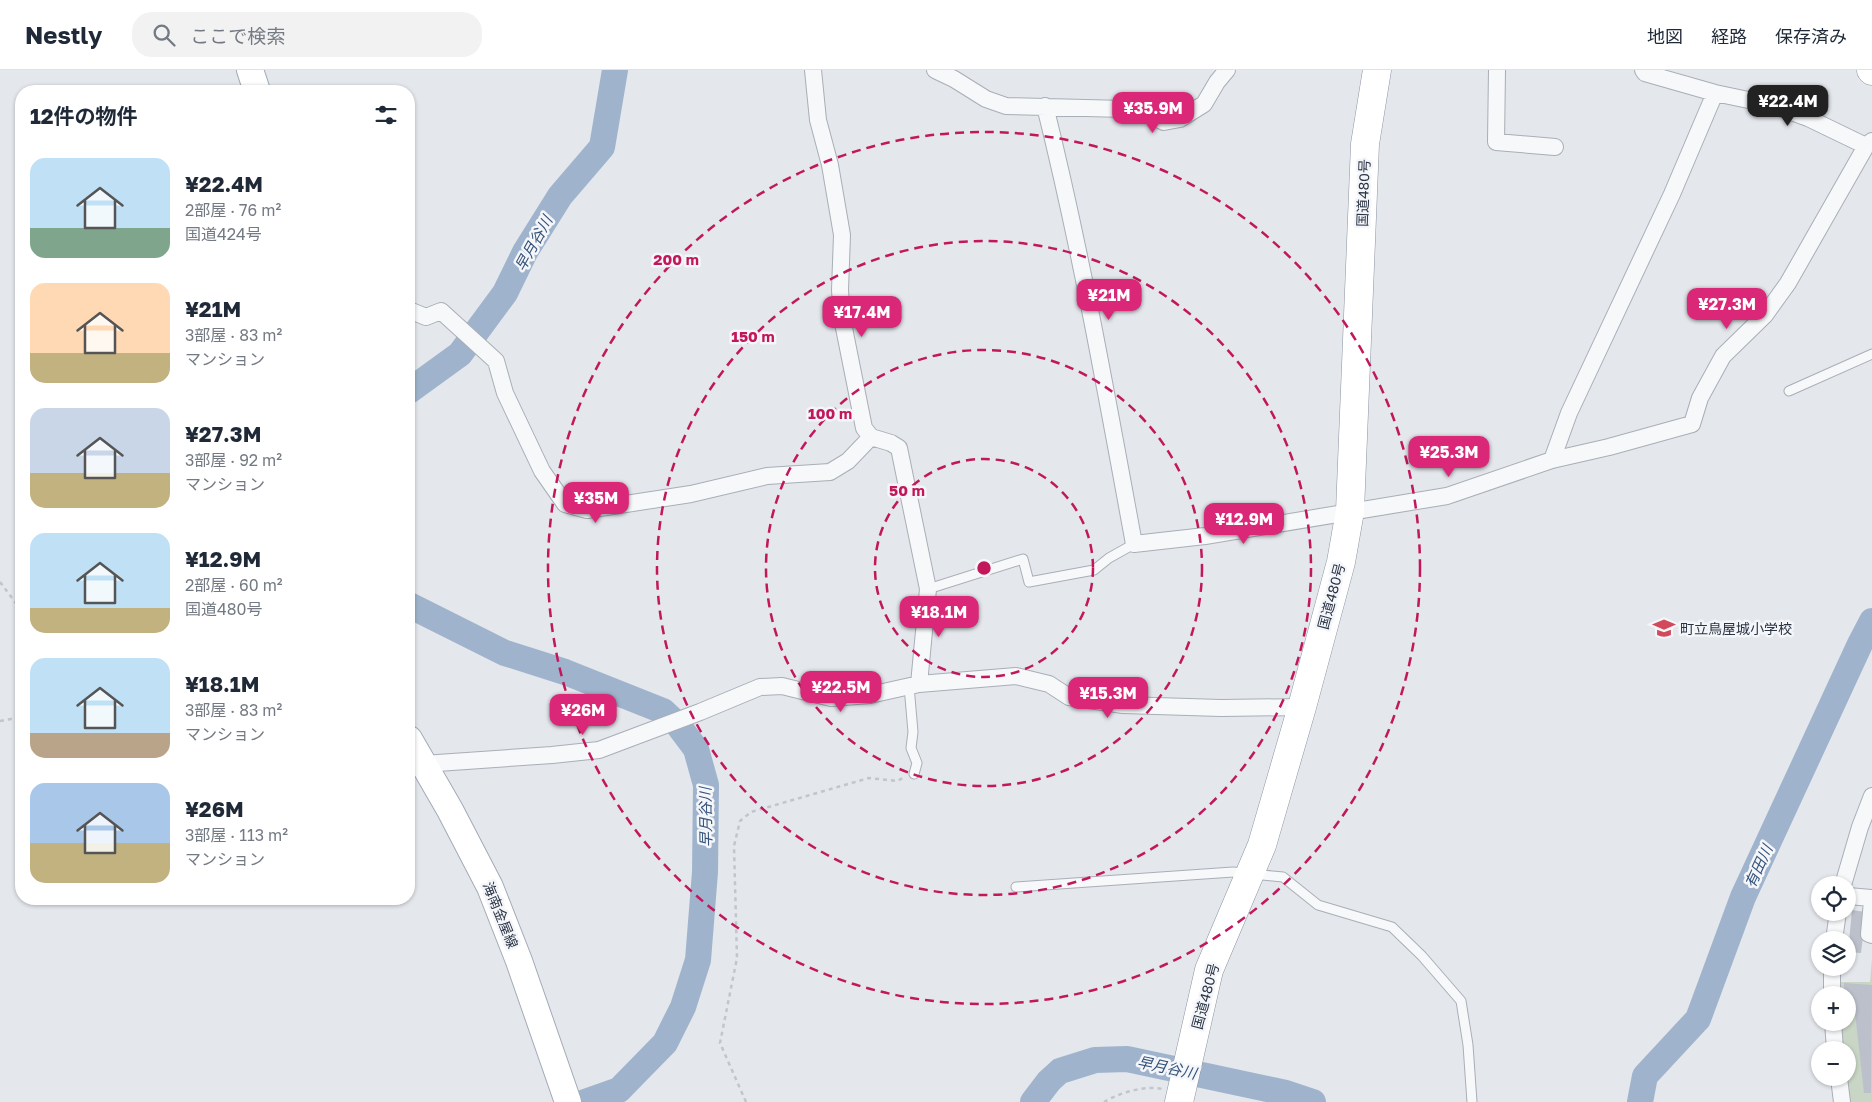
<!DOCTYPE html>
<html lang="ja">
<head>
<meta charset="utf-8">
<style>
  :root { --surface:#fff; --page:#f2f2f3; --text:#1f2937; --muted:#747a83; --line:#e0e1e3; --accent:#db2777 }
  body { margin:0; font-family:"Golos Text","Noto Sans JP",sans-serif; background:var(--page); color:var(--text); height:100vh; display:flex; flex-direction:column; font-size:19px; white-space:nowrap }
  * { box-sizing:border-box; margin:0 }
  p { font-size:16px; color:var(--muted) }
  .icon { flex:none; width:28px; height:28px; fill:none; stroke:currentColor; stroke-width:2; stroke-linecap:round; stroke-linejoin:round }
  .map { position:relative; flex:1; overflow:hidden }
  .sheet { position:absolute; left:15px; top:15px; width:400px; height:820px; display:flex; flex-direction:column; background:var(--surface); border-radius:20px; box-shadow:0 1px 4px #0004 }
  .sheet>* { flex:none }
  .tools { position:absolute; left:1811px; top:806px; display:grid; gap:10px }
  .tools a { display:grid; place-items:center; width:45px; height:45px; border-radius:50%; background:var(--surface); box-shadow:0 1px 4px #0004; font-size:25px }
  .price { position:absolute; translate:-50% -42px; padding:0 11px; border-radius:10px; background:var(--accent); color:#fff; font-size:16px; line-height:32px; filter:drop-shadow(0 1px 2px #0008) }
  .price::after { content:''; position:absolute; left:50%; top:30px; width:15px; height:11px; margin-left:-8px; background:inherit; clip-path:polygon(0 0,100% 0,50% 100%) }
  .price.current { background:#222; color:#fff }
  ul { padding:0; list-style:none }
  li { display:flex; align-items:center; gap:15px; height:125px; padding:0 15px }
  li span { display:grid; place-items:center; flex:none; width:140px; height:100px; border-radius:15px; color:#555 }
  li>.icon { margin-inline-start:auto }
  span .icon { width:60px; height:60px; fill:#fffc; stroke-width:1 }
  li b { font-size:21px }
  h2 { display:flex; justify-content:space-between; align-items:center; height:60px; padding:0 15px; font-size:21px }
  header { display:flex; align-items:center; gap:30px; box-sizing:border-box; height:70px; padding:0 25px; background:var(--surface); border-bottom:1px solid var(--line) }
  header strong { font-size:24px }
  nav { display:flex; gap:28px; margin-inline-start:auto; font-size:18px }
  .search { width:350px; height:45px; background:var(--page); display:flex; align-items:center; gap:12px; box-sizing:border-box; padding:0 18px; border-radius:20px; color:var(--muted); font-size:19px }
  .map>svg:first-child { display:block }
  .green { fill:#c9d6c5 }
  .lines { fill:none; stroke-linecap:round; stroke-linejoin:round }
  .river { stroke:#9fb4cc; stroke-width:26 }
  .building { fill:#bbc0ca }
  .service-casing { stroke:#a9aeb7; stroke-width:11 }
  .minor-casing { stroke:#a9aeb7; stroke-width:18 }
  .primary-casing { stroke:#a3abb8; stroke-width:28 }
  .trunk-casing { stroke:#8b94a3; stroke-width:29 }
  .path { stroke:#c2c5cb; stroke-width:2.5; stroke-dasharray:4 4; stroke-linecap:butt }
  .service { stroke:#f7f8fa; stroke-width:9 }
  .minor { stroke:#f7f8fa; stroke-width:16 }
  .primary { stroke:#fff; stroke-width:26 }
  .trunk { stroke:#fff; stroke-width:28 }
  .ring { fill:none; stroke:#c2185b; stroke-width:2.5; stroke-dasharray:9 6 }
  .labels { text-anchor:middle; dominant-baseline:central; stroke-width:5; stroke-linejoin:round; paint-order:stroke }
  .street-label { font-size:14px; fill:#2b3445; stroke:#f4f6f9 }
  .poi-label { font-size:14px; fill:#2b3445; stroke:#f4f6f9; text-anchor:start }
  .water-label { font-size:15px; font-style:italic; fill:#34527a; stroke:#f4f6f9 }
  .centre { fill:#c2185b; stroke:#f4f6f9; stroke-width:2.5 }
  .ring-label { font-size:15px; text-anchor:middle; font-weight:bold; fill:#c2185b; stroke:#f4f6f9; stroke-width:5; stroke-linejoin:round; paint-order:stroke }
</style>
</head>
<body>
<header>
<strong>Nestly</strong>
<div class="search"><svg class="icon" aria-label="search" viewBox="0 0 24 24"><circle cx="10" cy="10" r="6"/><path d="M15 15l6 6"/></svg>ここで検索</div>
<nav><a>地図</a><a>経路</a><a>保存済み</a></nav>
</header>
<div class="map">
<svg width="1872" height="1032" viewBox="0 0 1872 1032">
  <rect width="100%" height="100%" fill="#e4e7ec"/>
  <!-- green -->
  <path class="green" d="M 1872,889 L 1872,1032 L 1837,1032 L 1834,1008 L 1848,1008 L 1848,980 L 1831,980 L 1828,953 L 1848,952 L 1848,925 L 1827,925 L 1826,912 L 1870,912 Z"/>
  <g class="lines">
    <!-- river -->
    <path class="river" d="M 409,321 L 460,284 L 505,223 L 525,182 L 560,126 L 602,77 L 615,0
      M 409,535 L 505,583 L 565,602 L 663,641 L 678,655 L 696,679 L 706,715 L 705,802 L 698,890 L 683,937 L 665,973 L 619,1020 L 585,1032
      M 1033,1032 L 1049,1011 L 1060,1001 L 1095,990 L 1127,989 L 1286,1023 L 1313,1032
      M 1640,1032 L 1645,1006 L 1698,949 L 1743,827 L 1860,574 L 1872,551"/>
  </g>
  <!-- building -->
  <path class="building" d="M 1852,840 L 1866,842 L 1861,883 L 1848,882 Z
    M 1844,913 L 1872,915 L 1871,1023 L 1864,1023 L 1854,934 L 1848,934 L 1848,925 L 1844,925 Z"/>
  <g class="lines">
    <!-- service casing -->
    <g class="service-casing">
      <path id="service" d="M 1789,321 L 1872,284
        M 928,519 L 1023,489 L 1029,512 L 1094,500 L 1109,488 L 1134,474
        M 909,616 L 913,662 L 911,678 L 917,693 L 914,704
        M 1016,817 L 1233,802 L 1283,807 L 1318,835 L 1392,857 L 1422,886 L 1461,931 L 1468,975 L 1472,1032"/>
    </g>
    <!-- minor casing -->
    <g class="minor-casing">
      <path id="minor" d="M 813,0 L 818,50 L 830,95 L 842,165 L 840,220 L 842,248 L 864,358 L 871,367 L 891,373 L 899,378 L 928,519 L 919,614
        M 935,0 L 954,9 L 986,29 L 1006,36 L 1125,39 L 1145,43 L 1164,52 L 1180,49 L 1204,34 L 1217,12 L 1227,0
        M 1497,0 L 1496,72 L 1555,77
        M 1643,0 L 1645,3 L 1715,23 L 1772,35 L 1808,48 L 1866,76
        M 1045,36 C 1081,181 1107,327 1134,474 L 1205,466 L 1447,426 L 1552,390 L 1609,377 L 1692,354 L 1700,328 L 1723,286 L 1765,245 L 1788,213 L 1866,76 L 1872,71
        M 409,240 L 426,247 L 441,241 L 496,291 L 505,323 L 542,401 L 565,434 L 587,440 L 691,424 L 767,406 L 830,402 L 848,391 L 871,367
        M 1552,390 L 1569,343 L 1672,124 L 1715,23
        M 409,700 L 423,694 L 552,685 L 599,680 L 700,642 L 760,617 L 782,616 L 831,628 L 870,625 L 919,614 L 1016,606 L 1049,614 L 1069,627 L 1123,635 L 1221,638 L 1302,637
        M 1843,815 L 1860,757 L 1872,726
        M 1848,826 L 1872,828
        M 1872,831 L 1869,864 L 1872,865
        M 1834,870 L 1838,842
        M 1832,898 L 1832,925
        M 1833,952 L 1835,980
        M 1839,1008 L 1842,1032"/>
    </g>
    <!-- primary casing -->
    <g class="primary-casing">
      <path id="primary" d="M 250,0 L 257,21
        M 409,669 L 450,740 L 490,817 L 519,891 L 568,1032"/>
    </g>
    <!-- trunk casing -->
    <g class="trunk-casing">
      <path id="trunk" d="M 1871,0 L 1872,1
        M 1179,1032 L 1209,900 L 1262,775 L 1302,637 L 1341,492 L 1350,441 L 1365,74 L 1377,0"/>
    </g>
    <!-- path -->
    <path class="path" d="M 0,512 L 21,540
      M 0,651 L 11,649 L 21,653
      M 746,1032 L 720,973 L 737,888 L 734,776 L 740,751 L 751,742 L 869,708 L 897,711 L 903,708
      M 1104,1032 C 1119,1023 1144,1015 1162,1019"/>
    <!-- service -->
    <use href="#service" class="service"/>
    <!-- minor -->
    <use href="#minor" class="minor"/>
    <!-- primary -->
    <use href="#primary" class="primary"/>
    <!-- trunk -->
    <use href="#trunk" class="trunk"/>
  </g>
  <!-- distance rings -->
  <g class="ring">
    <circle cx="984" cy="498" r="109"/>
    <circle cx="984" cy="498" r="218"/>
    <circle cx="984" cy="498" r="327"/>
    <circle cx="984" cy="498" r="436"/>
  </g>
  <!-- icons -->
  <defs>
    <g id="school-bare" transform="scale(1.725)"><path d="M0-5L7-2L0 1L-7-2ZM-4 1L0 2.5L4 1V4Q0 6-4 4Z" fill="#d1495b" stroke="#f4f6f9" stroke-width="2.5" paint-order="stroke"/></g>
  </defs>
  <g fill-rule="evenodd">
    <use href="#school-bare" x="1664" y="558"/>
  </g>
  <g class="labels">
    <!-- street labels -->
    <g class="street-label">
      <text transform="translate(1363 123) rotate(-88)">国道480号</text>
      <text transform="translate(1331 526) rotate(-75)">国道480号</text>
      <text transform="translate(501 845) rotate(68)">海南金屋線</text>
      <text transform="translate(1205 926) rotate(-75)">国道480号</text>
    </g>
    <!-- poi labels -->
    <g class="poi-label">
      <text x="1680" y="558">町立鳥屋城小学校</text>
    </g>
    <!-- water labels -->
    <g class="water-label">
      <text transform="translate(533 173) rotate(-61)">早月谷川</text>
      <text transform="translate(705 747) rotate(-91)">早月谷川</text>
      <text transform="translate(1758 796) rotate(-65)">有田川</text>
      <text transform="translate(1167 997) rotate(12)">早月谷川</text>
    </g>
  </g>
  <circle cx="984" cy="498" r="8" class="centre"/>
  <g class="ring-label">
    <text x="676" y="195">200 m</text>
    <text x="753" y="272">150 m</text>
    <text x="830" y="349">100 m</text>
    <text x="907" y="426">50 m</text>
  </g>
</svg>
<div class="tools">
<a><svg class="icon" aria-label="locate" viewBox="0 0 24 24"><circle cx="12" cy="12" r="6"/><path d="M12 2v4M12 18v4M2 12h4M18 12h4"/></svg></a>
<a><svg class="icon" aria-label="layers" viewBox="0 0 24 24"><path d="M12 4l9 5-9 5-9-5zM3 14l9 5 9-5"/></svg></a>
<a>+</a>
<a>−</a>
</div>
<b class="price current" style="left:1788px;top:57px">¥22.4M</b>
<b class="price" style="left:1153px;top:64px">¥35.9M</b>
<b class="price" style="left:1109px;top:251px">¥21M</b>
<b class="price" style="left:1727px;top:260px">¥27.3M</b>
<b class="price" style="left:862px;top:268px">¥17.4M</b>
<b class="price" style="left:1449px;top:408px">¥25.3M</b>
<b class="price" style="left:596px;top:454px">¥35M</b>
<b class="price" style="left:1244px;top:475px">¥12.9M</b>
<b class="price" style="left:939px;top:568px">¥18.1M</b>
<b class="price" style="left:841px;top:643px">¥22.5M</b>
<b class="price" style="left:1108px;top:649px">¥15.3M</b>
<b class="price" style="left:583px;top:666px">¥26M</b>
<section class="sheet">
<h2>12件の物件<svg class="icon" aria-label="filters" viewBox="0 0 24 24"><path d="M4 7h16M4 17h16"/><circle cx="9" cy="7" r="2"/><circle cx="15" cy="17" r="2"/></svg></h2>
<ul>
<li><span style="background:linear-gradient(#bfe0f5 70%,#7fa58c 0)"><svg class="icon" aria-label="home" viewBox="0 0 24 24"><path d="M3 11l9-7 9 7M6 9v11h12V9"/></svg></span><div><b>¥22.4M</b><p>2部屋 · 76 m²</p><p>国道424号</p></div></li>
<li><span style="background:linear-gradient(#ffd9b3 70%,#c2b280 0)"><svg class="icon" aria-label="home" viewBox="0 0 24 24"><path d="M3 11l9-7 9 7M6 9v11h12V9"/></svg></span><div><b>¥21M</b><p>3部屋 · 83 m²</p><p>マンション</p></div></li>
<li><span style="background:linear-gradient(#c9d6e8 65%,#c2b280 0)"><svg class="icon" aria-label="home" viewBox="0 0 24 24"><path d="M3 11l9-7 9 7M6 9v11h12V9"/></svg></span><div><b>¥27.3M</b><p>3部屋 · 92 m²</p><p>マンション</p></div></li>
<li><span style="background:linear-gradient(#bfe0f5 75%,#c2b280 0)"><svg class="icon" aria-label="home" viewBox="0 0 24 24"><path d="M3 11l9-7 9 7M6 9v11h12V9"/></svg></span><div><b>¥12.9M</b><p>2部屋 · 60 m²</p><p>国道480号</p></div></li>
<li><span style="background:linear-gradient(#bfe0f5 75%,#b9a48a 0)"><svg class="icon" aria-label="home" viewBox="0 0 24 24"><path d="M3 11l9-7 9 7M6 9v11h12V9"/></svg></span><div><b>¥18.1M</b><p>3部屋 · 83 m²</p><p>マンション</p></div></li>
<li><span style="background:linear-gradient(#a9c7e8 60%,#c2b280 0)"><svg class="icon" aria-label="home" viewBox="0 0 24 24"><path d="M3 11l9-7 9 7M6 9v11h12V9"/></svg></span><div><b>¥26M</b><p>3部屋 · 113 m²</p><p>マンション</p></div></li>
</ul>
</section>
</div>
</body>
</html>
